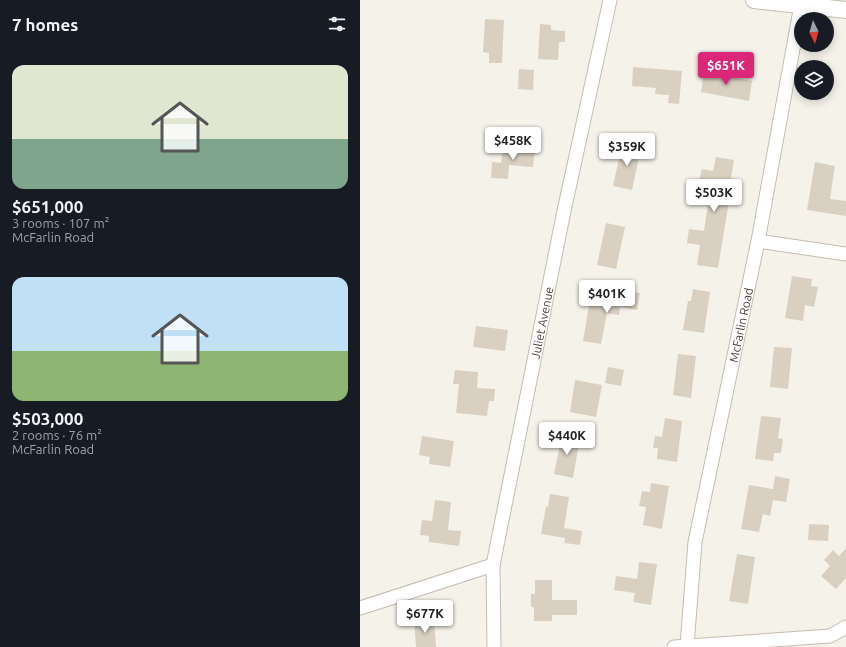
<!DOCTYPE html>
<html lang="en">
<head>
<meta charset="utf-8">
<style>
  :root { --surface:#171b24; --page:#20242c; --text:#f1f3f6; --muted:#9ea1a6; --accent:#db2777 }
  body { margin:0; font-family:Ubuntu,sans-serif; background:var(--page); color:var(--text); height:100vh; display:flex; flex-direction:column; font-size:15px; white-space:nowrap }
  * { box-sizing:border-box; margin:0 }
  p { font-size:13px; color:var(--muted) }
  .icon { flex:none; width:22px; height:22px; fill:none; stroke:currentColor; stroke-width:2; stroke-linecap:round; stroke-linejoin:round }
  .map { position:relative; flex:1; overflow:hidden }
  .side { display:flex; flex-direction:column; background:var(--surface); width:360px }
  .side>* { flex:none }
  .needle { width:26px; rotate:175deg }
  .tools { position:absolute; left:434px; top:12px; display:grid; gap:8px }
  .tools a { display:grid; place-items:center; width:40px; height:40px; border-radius:50%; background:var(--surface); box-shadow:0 2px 10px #0003; font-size:20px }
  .price { position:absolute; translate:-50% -34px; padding:0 9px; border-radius:4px; background:#fff; color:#222; font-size:13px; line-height:26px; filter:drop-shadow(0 1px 2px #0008) }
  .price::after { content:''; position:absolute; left:50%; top:24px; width:12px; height:9px; margin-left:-6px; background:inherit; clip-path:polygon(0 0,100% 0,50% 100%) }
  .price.selected { background:var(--accent); color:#fff }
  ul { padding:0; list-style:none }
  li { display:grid; align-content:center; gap:8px; height:212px; padding:0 12px }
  li span { display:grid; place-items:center; height:124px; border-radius:12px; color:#555 }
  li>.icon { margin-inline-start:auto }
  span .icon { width:72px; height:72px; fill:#fffc; stroke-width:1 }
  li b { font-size:17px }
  h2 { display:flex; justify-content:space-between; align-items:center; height:48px; padding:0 12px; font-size:17px }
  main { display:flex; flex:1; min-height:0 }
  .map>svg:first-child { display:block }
  .building { fill:#dad0c2 }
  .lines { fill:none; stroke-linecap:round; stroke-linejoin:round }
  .minor-casing { stroke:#c4bcaf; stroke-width:15 }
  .tertiary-casing { stroke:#c4bcaf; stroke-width:18 }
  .minor { stroke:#fff; stroke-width:13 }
  .tertiary { stroke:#fff; stroke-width:16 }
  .labels { text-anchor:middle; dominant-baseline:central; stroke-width:3.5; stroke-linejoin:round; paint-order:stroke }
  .street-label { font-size:12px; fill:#4a4238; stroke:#fff }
</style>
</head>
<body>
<main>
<section class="side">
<h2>7 homes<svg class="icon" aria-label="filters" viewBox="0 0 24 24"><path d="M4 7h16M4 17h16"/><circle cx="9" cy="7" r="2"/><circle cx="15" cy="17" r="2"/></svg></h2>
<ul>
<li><span style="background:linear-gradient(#dfe7d0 60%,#7fa58c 0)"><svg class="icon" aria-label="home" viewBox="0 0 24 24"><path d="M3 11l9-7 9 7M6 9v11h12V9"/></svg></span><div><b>$651,000</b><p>3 rooms · 107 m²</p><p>McFarlin Road</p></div></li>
<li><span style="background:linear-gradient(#bfe0f5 60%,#8fb573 0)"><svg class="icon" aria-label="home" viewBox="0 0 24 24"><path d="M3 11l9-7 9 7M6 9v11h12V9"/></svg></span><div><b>$503,000</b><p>2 rooms · 76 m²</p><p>McFarlin Road</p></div></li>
</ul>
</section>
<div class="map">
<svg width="486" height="647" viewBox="0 0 486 647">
  <rect width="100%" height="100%" fill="#f5f2ea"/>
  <!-- building -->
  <path class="building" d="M 125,19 L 144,20 L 142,63 L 129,63 L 129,53 L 123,52 Z
    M 180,24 L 191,25 L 191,30 L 205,31 L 205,42 L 199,42 L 198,60 L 178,59 Z
    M 273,67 L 322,71 L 319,104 L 308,103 L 309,95 L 295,94 L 296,88 L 272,86 Z
    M 159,69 L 174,70 L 173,90 L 158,89 Z
    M 344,72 L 392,81 L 389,101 L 341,92 Z
    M 262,145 L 281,148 L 272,190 L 253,186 Z
    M 143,146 L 175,148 L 173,167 L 149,165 L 148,179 L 131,178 L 132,162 L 141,163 Z
    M 356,157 L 374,160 L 370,183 L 372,183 L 358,268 L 337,265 L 340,245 L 327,243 L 329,229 L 344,231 L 348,204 L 346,204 L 350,183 L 339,181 L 342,169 L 353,171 Z
    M 455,162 L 475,166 L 470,199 L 486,201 L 486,216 L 447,210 Z
    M 246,223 L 265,227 L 256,269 L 237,265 Z
    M 432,276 L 452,279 L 451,286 L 458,287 L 454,307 L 445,305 L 443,321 L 425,318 Z
    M 257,289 L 280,293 L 277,310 L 260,307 L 259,315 L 247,313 L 241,344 L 223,341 L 230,299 L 254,303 Z
    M 333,289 L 350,292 L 344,333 L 323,330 L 328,301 L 331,301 Z
    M 116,326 L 148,330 L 145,351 L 113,347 Z
    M 414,347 L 432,348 L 428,389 L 410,387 Z
    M 318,354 L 336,356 L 331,398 L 313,395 Z
    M 248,367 L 264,370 L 261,386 L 245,383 Z
    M 95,370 L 118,372 L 117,388 L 135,389 L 134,401 L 129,401 L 127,416 L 96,413 L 99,384 L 93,384 Z
    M 215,380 L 242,385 L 236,417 L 210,412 Z
    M 401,416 L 421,418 L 418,438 L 423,439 L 421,453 L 414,453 L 413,461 L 395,459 Z
    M 305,418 L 322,421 L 317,462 L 297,459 L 298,448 L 293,448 L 295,436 L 302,437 Z
    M 202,434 L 220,438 L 213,478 L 194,474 Z
    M 62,436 L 94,441 L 90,467 L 69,464 L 70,457 L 59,455 Z
    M 415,476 L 430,479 L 426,502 L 413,500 L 410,516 L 403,514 L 399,532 L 381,529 L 389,485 L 413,489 Z
    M 291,483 L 309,486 L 302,529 L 283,525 L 286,507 L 279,506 L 282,491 L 290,492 Z
    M 190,494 L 209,497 L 204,528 L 222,531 L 220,545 L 204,543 L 205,538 L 181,534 L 186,506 L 188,507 Z
    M 75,500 L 91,502 L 88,530 L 101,531 L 99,546 L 69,542 L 69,536 L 60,535 L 62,520 L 72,521 Z
    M 449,524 L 469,525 L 468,541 L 448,540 Z
    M 486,548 L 486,578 L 476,589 L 461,576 L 470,566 L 464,560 L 473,550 L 479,556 Z
    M 377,554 L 395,557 L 388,604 L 369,601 Z
    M 279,562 L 297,564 L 291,605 L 273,602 L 275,593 L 254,590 L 256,576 L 277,579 Z
    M 175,580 L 192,580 L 192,600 L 217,600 L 217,615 L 192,615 L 192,621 L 174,621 L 174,607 L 171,607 L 171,594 L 175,594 Z
    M 74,620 L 76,647 L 56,647 L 54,621 Z"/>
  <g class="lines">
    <!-- minor casing -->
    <g class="minor-casing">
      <g id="minor">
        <path d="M 398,241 L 486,254"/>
        <path d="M 0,608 L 133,565"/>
        <path id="s1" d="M 327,646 L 335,542 L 398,241 L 441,5"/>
        <path id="s2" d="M 134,647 L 133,565 L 204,211 L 250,0"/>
        <path d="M 314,647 L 470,636 L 486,627"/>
      </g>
    </g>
    <!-- tertiary casing -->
    <g class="tertiary-casing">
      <path id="tertiary" d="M 394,0 L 486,10"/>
    </g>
    <!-- minor -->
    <use href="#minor" class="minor"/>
    <!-- tertiary -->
    <use href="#tertiary" class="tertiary"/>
  </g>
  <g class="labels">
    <!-- street labels -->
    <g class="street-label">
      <text stroke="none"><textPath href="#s2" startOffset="329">Juliet Avenue</textPath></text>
      <text stroke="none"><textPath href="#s1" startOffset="326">McFarlin Road</textPath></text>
    </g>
  </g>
</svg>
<div class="tools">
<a><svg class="needle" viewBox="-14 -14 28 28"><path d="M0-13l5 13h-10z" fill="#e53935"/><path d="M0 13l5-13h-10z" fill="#9ea1a6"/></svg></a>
<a><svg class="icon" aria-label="layers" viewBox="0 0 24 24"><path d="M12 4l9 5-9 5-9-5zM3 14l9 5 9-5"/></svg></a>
</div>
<b class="price selected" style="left:366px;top:86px">$651K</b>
<b class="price" style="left:153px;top:161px">$458K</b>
<b class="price" style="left:267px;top:167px">$359K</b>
<b class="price" style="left:354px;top:213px">$503K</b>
<b class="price" style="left:247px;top:314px">$401K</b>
<b class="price" style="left:207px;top:456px">$440K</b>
<b class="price" style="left:65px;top:634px">$677K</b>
</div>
</main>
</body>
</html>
